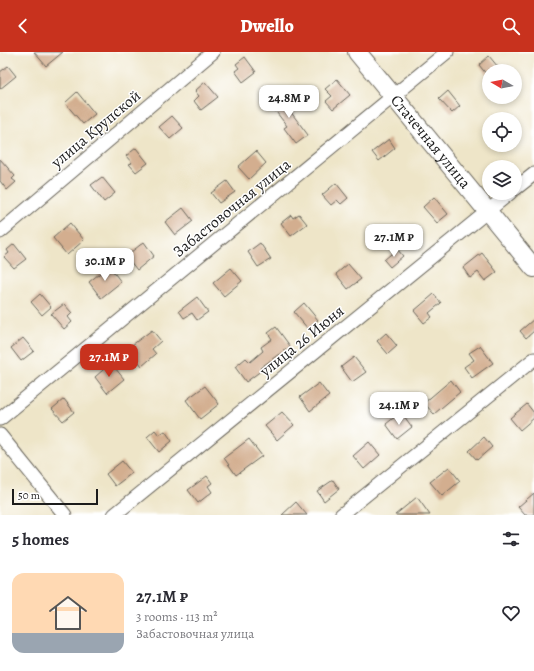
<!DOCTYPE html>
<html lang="en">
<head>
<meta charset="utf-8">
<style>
  :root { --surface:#fff; --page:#f7f7f7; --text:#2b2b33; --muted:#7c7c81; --accent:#c8321e }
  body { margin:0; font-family:Alegreya,serif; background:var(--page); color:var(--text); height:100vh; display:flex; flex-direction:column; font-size:15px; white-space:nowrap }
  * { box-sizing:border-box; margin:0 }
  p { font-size:13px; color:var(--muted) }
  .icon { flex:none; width:22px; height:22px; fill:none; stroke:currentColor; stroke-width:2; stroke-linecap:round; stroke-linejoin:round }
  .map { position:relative; height:463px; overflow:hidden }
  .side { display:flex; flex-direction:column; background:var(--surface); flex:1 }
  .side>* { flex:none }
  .needle { width:26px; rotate:280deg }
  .tools { position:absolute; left:482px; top:12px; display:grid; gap:8px }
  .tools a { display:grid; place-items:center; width:40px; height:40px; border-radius:50%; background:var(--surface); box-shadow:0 2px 6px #0003; font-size:20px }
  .scale { position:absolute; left:12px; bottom:10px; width:86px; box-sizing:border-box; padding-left:4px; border:2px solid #1c1c1c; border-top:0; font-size:11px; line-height:14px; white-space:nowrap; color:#1c1c1c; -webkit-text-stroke:3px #fff; paint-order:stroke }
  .price { position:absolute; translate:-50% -34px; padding:0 9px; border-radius:8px; background:#fff; color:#222; font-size:13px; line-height:26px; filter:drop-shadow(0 1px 2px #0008) }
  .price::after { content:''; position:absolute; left:50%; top:24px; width:12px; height:9px; margin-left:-6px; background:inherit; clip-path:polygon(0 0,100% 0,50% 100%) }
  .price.active { background:var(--accent); color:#fff }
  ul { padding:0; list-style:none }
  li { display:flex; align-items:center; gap:12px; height:100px; padding:0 12px }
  li span { display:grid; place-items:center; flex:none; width:112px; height:80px; border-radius:12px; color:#555 }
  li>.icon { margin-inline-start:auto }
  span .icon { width:48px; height:48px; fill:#fffc; stroke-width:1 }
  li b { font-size:17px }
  h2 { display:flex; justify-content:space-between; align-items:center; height:48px; padding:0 12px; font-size:17px }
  header { display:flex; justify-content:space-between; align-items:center; height:52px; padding:0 12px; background:var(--accent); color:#fff; font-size:18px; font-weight:800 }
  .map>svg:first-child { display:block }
  .building { fill:#d3ae8f }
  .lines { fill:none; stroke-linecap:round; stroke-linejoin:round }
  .street-casing { stroke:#666258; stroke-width:15 }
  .secondary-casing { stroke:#666258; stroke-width:20 }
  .street { stroke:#fff; stroke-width:13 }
  .secondary { stroke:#fff; stroke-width:18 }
  .labels { text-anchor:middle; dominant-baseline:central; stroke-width:3; stroke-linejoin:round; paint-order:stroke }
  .street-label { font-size:16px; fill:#1c1c1c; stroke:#fff }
</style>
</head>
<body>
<header><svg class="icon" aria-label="back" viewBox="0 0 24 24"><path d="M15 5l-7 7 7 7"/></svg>Dwello<svg class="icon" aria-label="search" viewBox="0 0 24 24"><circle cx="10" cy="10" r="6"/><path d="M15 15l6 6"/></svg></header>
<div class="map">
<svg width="534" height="463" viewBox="0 0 534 463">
  <rect width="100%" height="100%" fill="#fff"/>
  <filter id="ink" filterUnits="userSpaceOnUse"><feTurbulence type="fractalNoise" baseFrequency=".025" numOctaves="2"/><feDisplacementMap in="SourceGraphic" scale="8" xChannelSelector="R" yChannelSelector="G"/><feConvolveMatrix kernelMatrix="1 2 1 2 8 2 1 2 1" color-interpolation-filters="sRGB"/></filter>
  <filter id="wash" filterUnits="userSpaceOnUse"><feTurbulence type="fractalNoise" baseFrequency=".012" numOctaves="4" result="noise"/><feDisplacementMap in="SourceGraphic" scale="16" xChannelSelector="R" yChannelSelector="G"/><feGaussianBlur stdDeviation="0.9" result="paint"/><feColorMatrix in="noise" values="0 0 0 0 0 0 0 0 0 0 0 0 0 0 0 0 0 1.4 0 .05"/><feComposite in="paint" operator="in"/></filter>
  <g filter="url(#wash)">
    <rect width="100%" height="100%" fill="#eee5c8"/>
    <g id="blocks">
      <!-- building -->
      <path class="building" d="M 34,0 L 63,0 L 46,14 Z
        M 489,4 L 498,15 L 492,19 L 489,19 L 487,23 L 479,13 Z
        M 245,5 L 256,20 L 243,30 L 235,19 L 239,16 L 236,12 Z
        M 8,14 L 16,24 L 0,37 L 0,20 Z
        M 337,27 L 350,43 L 333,57 L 326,49 L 332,44 L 325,37 Z
        M 205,30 L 218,45 L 201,58 L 194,49 L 199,44 L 195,39 Z
        M 448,39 L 460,54 L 452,61 L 439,47 Z
        M 77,40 L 95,62 L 83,72 L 65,51 Z
        M 282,42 L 290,52 L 287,55 L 308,83 L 296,92 L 284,76 L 287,74 L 270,52 Z
        M 172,64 L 183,76 L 170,87 L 159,75 Z
        M 389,87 L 395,96 L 379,109 L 372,100 Z
        M 136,96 L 148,111 L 136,120 L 129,112 L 132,111 L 126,104 Z
        M 256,99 L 266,111 L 249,127 L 238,115 Z
        M 0,107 L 15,124 L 12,127 L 16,130 L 7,138 L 0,129 Z
        M 102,125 L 115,141 L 104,150 L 91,133 Z
        M 227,129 L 235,140 L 219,151 L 211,141 Z
        M 336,131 L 348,146 L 341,152 L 337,148 L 331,153 L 322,143 Z
        M 434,145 L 448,162 L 437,171 L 423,155 Z
        M 183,156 L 193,169 L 175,183 L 165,170 Z
        M 299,162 L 307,172 L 291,184 L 281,171 L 291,163 L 293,166 Z
        M 70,171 L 84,188 L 67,203 L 53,186 Z
        M 144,190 L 154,204 L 137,218 L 126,204 Z
        M 260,191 L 271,207 L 258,215 L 248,200 Z
        M 14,192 L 26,207 L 14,216 L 4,205 L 9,201 L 7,198 Z
        M 397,197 L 403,204 L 390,215 L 384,208 Z
        M 482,201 L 497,220 L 485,229 L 478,220 L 470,226 L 463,216 Z
        M 348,212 L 361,227 L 348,237 L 336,222 Z
        M 109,214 L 121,230 L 101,246 L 89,230 Z
        M 231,216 L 242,229 L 224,244 L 213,231 Z
        M 40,242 L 51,255 L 42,263 L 31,250 Z
        M 434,242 L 441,251 L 429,261 L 432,265 L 424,271 L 414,259 Z
        M 197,245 L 208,260 L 197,268 L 192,261 L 184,266 L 179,259 Z
        M 304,251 L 318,268 L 308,277 L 294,260 Z
        M 64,252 L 72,261 L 68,265 L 72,270 L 64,277 L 51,262 Z
        M 534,267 L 534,279 L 526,286 L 520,279 Z
        M 276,275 L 290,294 L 260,316 L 262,318 L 246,330 L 235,315 L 246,306 L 250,310 L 263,299 L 261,295 L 272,287 L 268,281 Z
        M 152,278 L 161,289 L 152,297 L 156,302 L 142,314 L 128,296 Z
        M 386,281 L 397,294 L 388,302 L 377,289 Z
        M 23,286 L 34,299 L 21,309 L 11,296 Z
        M 480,294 L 493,311 L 472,326 L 464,315 L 474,308 L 469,301 Z
        M 354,305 L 366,320 L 352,330 L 341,315 Z
        M 111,311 L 124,327 L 107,341 L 95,325 Z
        M 451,328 L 460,340 L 434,362 L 424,351 Z
        M 319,331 L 329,344 L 310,359 L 300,345 Z
        M 205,334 L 219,352 L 200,367 L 186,348 Z
        M 64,347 L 74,360 L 63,369 L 52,357 Z
        M 527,352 L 534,361 L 534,366 L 520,378 L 510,366 Z
        M 282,360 L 294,373 L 277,388 L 265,374 Z
        M 401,360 L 412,375 L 397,387 L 386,372 Z
        M 155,378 L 159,383 L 165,379 L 172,389 L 159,400 L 147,385 Z
        M 484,385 L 492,395 L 477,408 L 469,399 Z
        M 249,387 L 262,404 L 236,423 L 224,406 Z
        M 369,390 L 380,403 L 364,417 L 353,404 Z
        M 122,409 L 132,421 L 115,434 L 106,422 Z
        M 449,415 L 460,429 L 442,444 L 430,430 Z
        M 207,424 L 212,431 L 208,434 L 212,440 L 198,451 L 188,438 Z
        M 333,428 L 339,437 L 324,449 L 317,439 Z
        M 534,441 L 534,463 L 525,463 L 518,455 Z
        M 417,445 L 430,463 L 395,463 Z
        M 296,450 L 307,463 L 282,463 Z"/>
    </g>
  </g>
  <g filter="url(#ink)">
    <use href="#blocks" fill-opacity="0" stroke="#666258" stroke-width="1"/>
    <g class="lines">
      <!-- street casing -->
      <g class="street-casing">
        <path id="street" d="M 515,137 L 534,122
          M 0,180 L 213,0
          M 0,367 L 447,0
          M 0,383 L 65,463
          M 114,463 L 510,141
          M 341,463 L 534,307"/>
      </g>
      <!-- secondary casing -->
      <g class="secondary-casing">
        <g id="secondary">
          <path id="s1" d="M 357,0 L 534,216"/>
        </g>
      </g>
      <!-- street -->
      <use href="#street" class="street"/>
      <!-- secondary -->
      <use href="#secondary" class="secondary"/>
    </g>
  </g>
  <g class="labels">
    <!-- street labels -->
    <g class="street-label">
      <text transform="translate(96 77) rotate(-40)">улица Крупской</text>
      <text stroke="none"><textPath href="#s1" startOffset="116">Стачечная улица</textPath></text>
      <text transform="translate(232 156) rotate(-39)">Забастовочная улица</text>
      <text transform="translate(302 289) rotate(-39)">улица 26 Июня</text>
    </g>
  </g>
</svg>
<div class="tools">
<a><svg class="needle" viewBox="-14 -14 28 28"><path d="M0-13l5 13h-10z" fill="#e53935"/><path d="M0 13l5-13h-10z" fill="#7c7c81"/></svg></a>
<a><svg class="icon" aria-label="locate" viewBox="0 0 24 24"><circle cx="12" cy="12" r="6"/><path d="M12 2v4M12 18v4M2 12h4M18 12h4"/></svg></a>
<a><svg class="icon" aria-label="layers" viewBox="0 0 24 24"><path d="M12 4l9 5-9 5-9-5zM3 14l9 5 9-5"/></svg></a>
</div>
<div class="scale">50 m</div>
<b class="price" style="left:289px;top:67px">24.8M ₽</b>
<b class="price" style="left:394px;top:206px">27.1M ₽</b>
<b class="price" style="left:105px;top:230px">30.1M ₽</b>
<b class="price active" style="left:109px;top:326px">27.1M ₽</b>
<b class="price" style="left:399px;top:374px">24.1M ₽</b>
</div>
<section class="side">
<h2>5 homes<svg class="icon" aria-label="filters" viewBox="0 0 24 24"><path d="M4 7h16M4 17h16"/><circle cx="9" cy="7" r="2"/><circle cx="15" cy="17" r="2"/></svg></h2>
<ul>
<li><span style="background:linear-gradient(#ffd9b3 75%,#9aa5b1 0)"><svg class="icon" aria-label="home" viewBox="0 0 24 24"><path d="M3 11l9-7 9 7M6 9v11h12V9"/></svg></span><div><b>27.1M ₽</b><p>3 rooms · 113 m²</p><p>Забастовочная улица</p></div><svg class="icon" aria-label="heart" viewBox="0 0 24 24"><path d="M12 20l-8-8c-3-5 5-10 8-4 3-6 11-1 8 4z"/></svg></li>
</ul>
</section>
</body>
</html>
